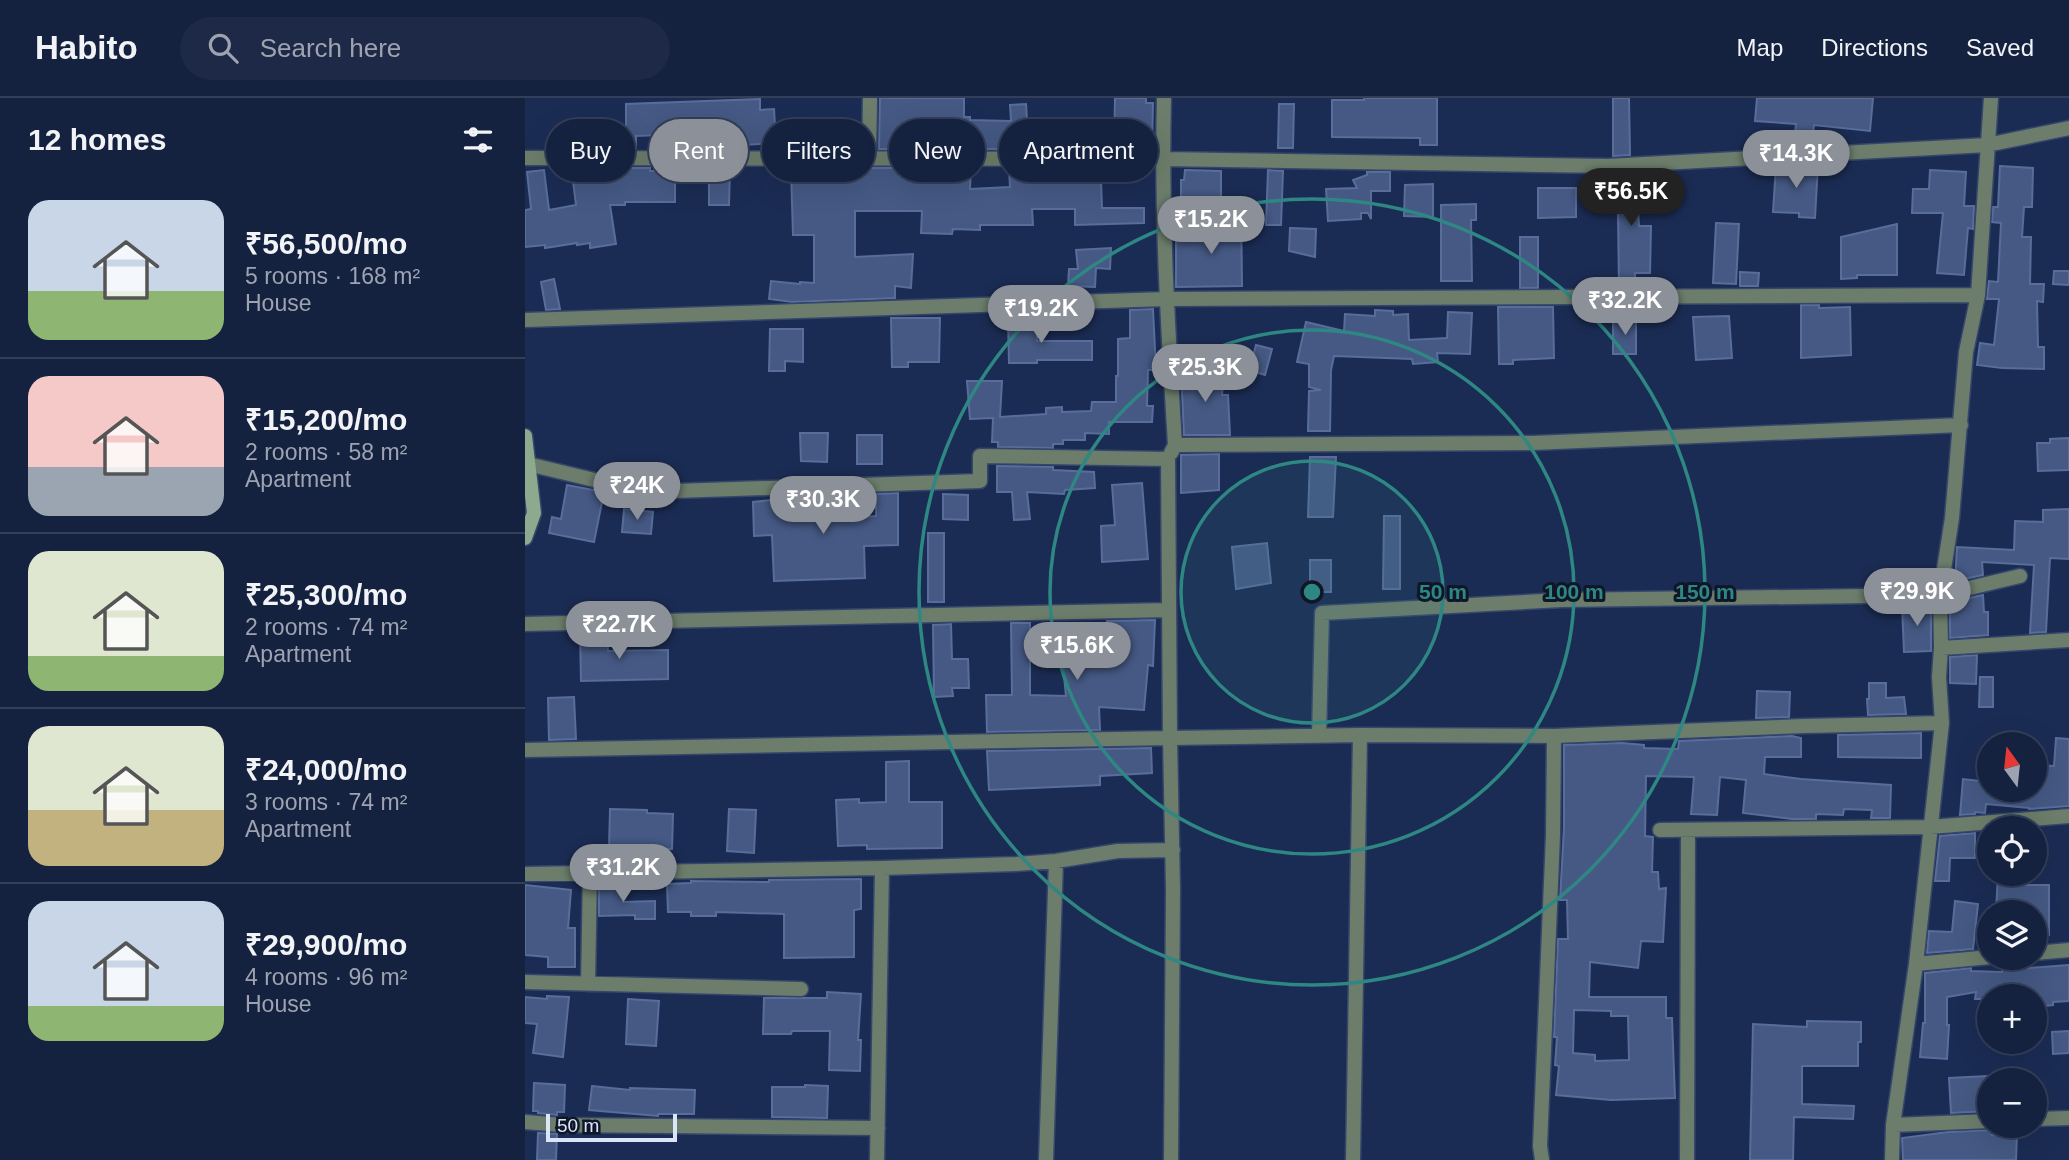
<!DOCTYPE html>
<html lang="en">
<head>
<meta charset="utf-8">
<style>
  :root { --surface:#14213f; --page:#1d2946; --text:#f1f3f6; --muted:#9da3b0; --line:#333e59; --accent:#8c9099 }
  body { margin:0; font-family:Helvetica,sans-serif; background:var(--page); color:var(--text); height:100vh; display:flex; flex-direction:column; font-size:26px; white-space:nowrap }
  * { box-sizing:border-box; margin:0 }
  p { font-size:23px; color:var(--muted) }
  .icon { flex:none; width:38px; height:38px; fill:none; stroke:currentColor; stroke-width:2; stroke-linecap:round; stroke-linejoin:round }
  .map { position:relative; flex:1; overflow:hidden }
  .details { display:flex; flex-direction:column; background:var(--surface); width:525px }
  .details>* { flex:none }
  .guide { position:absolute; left:21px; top:21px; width:665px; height:63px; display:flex; gap:14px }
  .needle { width:46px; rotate:345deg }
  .buttons { position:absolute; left:1452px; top:634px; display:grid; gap:14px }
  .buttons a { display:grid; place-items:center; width:70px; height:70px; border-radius:50%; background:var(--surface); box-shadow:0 7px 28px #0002,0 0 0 2px var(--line); font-size:35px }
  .scale { position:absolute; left:21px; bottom:18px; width:131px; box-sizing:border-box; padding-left:7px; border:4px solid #dbe5fa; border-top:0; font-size:19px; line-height:24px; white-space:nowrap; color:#dbe5fa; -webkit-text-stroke:5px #0e1627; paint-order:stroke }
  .price { position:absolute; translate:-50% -60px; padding:0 16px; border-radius:24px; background:var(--accent); color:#fff; font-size:23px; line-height:46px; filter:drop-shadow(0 2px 4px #0008) }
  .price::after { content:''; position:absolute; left:50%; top:42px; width:21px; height:16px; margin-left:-10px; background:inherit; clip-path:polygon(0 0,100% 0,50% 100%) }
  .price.active { background:#222; color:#fff }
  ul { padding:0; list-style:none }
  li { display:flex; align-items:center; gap:21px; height:175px; padding:0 28px }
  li+li { border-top:2px solid var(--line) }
  li span { display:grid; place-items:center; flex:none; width:196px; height:140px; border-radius:21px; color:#555 }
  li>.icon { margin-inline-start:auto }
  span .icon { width:84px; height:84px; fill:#fffc; stroke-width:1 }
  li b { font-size:30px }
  h2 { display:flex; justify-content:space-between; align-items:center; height:84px; padding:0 28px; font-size:30px }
  .pill { padding:0 24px; border-radius:32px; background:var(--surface); box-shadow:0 7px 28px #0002,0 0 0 2px var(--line); font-size:24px; line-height:63px }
  .pill.active { background:var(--accent); color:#fff }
  header { display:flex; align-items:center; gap:42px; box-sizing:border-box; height:98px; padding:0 35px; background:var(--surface); border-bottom:2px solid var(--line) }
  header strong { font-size:33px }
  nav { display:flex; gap:38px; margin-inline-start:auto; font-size:24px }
  .search { width:490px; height:63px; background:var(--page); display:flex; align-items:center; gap:18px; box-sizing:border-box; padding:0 24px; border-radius:38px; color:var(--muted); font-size:26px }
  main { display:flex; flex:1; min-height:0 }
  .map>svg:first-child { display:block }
  .building { fill:#455984; stroke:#586d9a; stroke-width:2; fill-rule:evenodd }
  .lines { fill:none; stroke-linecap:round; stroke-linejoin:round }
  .minor-casing { stroke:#36466b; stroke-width:17 }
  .secondary-casing { stroke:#36466b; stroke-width:17 }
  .minor { stroke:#6c7d6b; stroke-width:14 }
  .secondary { stroke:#8eaa8e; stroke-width:14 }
  .ring { fill:none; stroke:#2e8783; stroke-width:3.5 }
  .centre { fill:#2e8783; stroke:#0e1627; stroke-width:3.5 }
  .ring-label { font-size:21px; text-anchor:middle; font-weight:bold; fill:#2e8783; stroke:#0e1627; stroke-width:6; stroke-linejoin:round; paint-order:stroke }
</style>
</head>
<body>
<header>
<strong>Habito</strong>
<div class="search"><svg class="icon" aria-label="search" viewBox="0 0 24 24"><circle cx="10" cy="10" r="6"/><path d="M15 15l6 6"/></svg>Search here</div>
<nav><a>Map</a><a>Directions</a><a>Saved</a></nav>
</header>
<main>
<section class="details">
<h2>12 homes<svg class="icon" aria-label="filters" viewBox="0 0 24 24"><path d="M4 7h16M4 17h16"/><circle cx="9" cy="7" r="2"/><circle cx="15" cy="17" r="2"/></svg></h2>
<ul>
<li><span style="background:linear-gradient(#c9d6e8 65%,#8fb573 0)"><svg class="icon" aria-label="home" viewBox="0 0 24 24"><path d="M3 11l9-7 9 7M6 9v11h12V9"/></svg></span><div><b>₹56,500/mo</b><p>5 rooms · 168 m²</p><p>House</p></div></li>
<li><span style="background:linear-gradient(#f6c9c9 65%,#9aa5b1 0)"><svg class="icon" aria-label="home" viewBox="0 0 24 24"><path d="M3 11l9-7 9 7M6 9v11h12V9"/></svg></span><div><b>₹15,200/mo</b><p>2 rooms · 58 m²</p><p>Apartment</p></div></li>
<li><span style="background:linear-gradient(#dfe7d0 75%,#8fb573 0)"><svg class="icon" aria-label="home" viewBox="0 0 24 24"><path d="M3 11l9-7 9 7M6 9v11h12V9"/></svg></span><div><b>₹25,300/mo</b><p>2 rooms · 74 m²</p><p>Apartment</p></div></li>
<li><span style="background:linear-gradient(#dfe7d0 60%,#c2b280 0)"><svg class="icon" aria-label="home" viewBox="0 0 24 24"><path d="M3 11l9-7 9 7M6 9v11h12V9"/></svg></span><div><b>₹24,000/mo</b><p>3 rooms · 74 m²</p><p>Apartment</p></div></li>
<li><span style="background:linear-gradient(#c9d6e8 75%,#8fb573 0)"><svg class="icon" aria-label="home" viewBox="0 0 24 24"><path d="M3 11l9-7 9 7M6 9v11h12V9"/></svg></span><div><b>₹29,900/mo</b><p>4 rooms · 96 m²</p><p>House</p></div></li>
</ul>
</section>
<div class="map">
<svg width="1544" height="1062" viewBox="0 0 1544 1062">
  <rect width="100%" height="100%" fill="#1b2c54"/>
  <!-- building -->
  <path class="building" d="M 355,0 L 439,0 L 439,19 L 445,19 L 445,22 L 486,23 L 485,7 L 501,6 L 504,51 L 354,51 Z
    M 590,0 L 621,0 L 621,5 L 628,5 L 627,49 L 589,49 Z
    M 839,0 L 912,0 L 912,47 L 895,47 L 895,40 L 807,39 L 807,2 L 839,2 Z
    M 1088,0 L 1104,0 L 1105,57 L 1088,58 Z
    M 1232,0 L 1348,0 L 1345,33 L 1289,27 L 1288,36 L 1270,36 L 1271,26 L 1230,23 Z
    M 235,1 L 235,12 L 249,11 L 251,45 L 219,47 L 219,41 L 156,43 L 156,41 L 138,42 L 137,37 L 111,38 L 111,51 L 89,51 L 88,37 L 101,35 L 101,6 Z
    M 754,6 L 769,6 L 768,50 L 753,50 Z
    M 1293,66 L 1290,120 L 1274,119 L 1274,115 L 1248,114 L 1251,68 Z
    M 1475,68 L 1508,70 L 1507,109 L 1499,109 L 1497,139 L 1506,139 L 1505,186 L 1519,186 L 1518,204 L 1512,203 L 1513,249 L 1519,249 L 1519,271 L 1477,270 L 1452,267 L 1455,245 L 1469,247 L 1474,201 L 1462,201 L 1464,183 L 1473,184 L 1476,125 L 1467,124 L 1468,109 L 1473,109 Z
    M 67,70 L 125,70 L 125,73 L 150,73 L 150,104 L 100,104 L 100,107 L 85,107 L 91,146 L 65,150 L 65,145 L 52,147 L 52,145 L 20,150 L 20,147 L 0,149 L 0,112 L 6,111 L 2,74 L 19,72 L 24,112 L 51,107 L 47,75 L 67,73 Z
    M 184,70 L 205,70 L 204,107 L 184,107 Z
    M 288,70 L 446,70 L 445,91 L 485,89 L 484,70 L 500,70 L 501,79 L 527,79 L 527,84 L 576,82 L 577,110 L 619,110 L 619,125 L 550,127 L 550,111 L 507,111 L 508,127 L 455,127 L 455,132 L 428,131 L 427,136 L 396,135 L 397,113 L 330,113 L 330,159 L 388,156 L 386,190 L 370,188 L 370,200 L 267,204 L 244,201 L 246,183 L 275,186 L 275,184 L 289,185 L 289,137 L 268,137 L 266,73 L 288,73 Z
    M 660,72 L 696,73 L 696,107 L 656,108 L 656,82 L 659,82 Z
    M 743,72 L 758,73 L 756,127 L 741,127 Z
    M 1405,72 L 1441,74 L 1439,108 L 1449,108 L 1448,131 L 1443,130 L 1439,177 L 1412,175 L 1418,115 L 1387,115 L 1388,91 L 1404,91 Z
    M 842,74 L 865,74 L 865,93 L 846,93 L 846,121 L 843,115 L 836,115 L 836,121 L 803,123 L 801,91 L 832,90 L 828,82 L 842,77 Z
    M 1122,75 L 1124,93 L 1112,94 L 1114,128 L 1126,128 L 1125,175 L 1110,175 L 1110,189 L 1094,189 L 1093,115 L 1090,115 L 1087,77 Z
    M 908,86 L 908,119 L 879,118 L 880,87 Z
    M 1013,90 L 1051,90 L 1051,119 L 1013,120 Z
    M 703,105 L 716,105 L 717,188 L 651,189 L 651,136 L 703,138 Z
    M 951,106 L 951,122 L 946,122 L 947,183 L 916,183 L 916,107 Z
    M 1191,125 L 1214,126 L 1211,186 L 1188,185 Z
    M 1372,126 L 1372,177 L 1332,177 L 1332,180 L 1316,181 L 1316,139 Z
    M 765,130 L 791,131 L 790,159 L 764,153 Z
    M 995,139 L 1013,139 L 1013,190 L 995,190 Z
    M 586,150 L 585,171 L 571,170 L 570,189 L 543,188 L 544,171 L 553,171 L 551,152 Z
    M 1529,173 L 1544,173 L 1544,187 L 1528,186 Z
    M 1215,174 L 1234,175 L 1233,188 L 1215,188 Z
    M 29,181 L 35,211 L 21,212 L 16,184 Z
    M 1276,207 L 1294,207 L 1294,210 L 1325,209 L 1326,257 L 1276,260 Z
    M 973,209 L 1028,209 L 1029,260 L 988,262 L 988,266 L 974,266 Z
    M 628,211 L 631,272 L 623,272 L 622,308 L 628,308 L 627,324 L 584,324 L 584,336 L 560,335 L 560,342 L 538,342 L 538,346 L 528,346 L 528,350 L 473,349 L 473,344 L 467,344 L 468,320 L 445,321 L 442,283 L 477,283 L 475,319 L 521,316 L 521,310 L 537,309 L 537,314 L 566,313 L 567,304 L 591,304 L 591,278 L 593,278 L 593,241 L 605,240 L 605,212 Z
    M 850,212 L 868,213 L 868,217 L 883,216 L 884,242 L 922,240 L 923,214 L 947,215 L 945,256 L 912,255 L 913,264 L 888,266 L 887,261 L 809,258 L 806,272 L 805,333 L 783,333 L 784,293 L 796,292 L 784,289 L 784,266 L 772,264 L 781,224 L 819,233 L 820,216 L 850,218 Z
    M 497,218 L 512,218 L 512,243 L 567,243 L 567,262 L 512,262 L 512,265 L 484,265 L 483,221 L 497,220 Z
    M 1204,218 L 1207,260 L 1171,262 L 1168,219 Z
    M 366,220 L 415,220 L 414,264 L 383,264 L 383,269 L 367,269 Z
    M 1088,222 L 1111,222 L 1111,256 L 1088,256 Z
    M 245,231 L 278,231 L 278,264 L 260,263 L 260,273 L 244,273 Z
    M 731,247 L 747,251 L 740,277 L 724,272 Z
    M 656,272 L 699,276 L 697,297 L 703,297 L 705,337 L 659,337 Z
    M 275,335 L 303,335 L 302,364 L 276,363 Z
    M 332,337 L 357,337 L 357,366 L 332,366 Z
    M 1544,340 L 1544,372 L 1513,373 L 1512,345 L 1525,345 L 1525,341 Z
    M 694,356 L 694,392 L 656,395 L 656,357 Z
    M 785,359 L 811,359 L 808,419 L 783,419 Z
    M 472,368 L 528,369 L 528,372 L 569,374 L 570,390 L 540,392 L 539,396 L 502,394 L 505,421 L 489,422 L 487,394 L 472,394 Z
    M 617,385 L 623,461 L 577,464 L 576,428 L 590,427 L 587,387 Z
    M 42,387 L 79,394 L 69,444 L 24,435 L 27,419 L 36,421 Z
    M 373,395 L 373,447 L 339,448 L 340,480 L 249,483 L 247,437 L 229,438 L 228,404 L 280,398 L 280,402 L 315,401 L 315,420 L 351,418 L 351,396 Z
    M 418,396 L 443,397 L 443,422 L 418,421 Z
    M 99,411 L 128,414 L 126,436 L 97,434 Z
    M 1544,411 L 1544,461 L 1525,460 L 1521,534 L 1505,535 L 1509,467 L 1457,464 L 1458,477 L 1430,483 L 1432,449 L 1489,452 L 1490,423 L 1518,424 L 1518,412 Z
    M 859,418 L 875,418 L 875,491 L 858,491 Z
    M 403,435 L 419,435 L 419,504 L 403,504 Z
    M 742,445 L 746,485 L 711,491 L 707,449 Z
    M 785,462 L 806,462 L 806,494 L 785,494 Z
    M 1458,497 L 1459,514 L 1463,514 L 1463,537 L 1425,540 L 1425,513 L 1430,513 L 1430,503 Z
    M 1377,507 L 1404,507 L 1404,513 L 1406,513 L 1406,553 L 1379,554 Z
    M 630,522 L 628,568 L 623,567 L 619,612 L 574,609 L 575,632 L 462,634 L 461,597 L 487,597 L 486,525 L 505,525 L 505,597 L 541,598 L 537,558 L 546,556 L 545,550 L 582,548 L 582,523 Z
    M 426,526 L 427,561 L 443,561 L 444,590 L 427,590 L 428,598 L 409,599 L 408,527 Z
    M 55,534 L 82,534 L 83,553 L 143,552 L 143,581 L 56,583 Z
    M 1452,557 L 1451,586 L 1425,585 L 1425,559 Z
    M 1455,579 L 1468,579 L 1468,609 L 1454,609 Z
    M 1344,585 L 1361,585 L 1361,600 L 1379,599 L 1381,616 L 1343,617 L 1342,601 L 1344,601 Z
    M 1232,593 L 1265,594 L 1264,619 L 1231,620 Z
    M 49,599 L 51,641 L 24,642 L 23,600 Z
    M 1396,635 L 1396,660 L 1313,659 L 1313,637 Z
    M 1267,638 L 1276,640 L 1276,659 L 1240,659 L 1239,676 L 1276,681 L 1366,687 L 1365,720 L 1346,720 L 1347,712 L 1319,711 L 1318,717 L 1291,716 L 1291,721 L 1267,721 L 1218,715 L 1221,682 L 1195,679 L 1192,717 L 1166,716 L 1169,679 L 1121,678 L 1120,738 L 1128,739 L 1127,774 L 1133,774 L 1134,791 L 1141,790 L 1138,844 L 1116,843 L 1113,870 L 1065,864 L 1064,899 L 1141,899 L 1141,920 L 1147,920 L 1150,1000 L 1086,1002 L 1031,997 L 1034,968 L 1030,967 L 1032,939 L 1029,939 L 1033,841 L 1043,841 L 1042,802 L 1035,802 L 1039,729 L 1039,647 L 1097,645 L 1119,647 L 1119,650 L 1153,651 L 1154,643 ZM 1049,912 L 1086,913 L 1086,918 L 1103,918 L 1104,962 L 1070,963 L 1070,957 L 1048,955 Z
    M 1531,640 L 1544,641 L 1544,708 L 1504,711 L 1504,710 L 1461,706 L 1460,715 L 1450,714 L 1450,716 L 1435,717 L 1438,681 L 1463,684 L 1463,691 L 1510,691 L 1510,667 L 1529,668 Z
    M 626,650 L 627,675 L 575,678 L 575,687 L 464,692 L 462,653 Z
    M 384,663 L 384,704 L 417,704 L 417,750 L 342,751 L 342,747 L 313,748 L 311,702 L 334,701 L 334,705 L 361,704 L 361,664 Z
    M 85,711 L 122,712 L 122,715 L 148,716 L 147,751 L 84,751 Z
    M 204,711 L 231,712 L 229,755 L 202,753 Z
    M 1450,735 L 1450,760 L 1425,760 L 1424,783 L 1410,783 L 1415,738 Z
    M 1473,775 L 1489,775 L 1489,787 L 1524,787 L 1524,837 L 1510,837 L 1510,814 L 1471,814 Z
    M 336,781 L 336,811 L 329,812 L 329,859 L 259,860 L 259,816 L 191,814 L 191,818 L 166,818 L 166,814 L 143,814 L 142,786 L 166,785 L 166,783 L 244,784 L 244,782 Z
    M 74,786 L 98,786 L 98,804 L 130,803 L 130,821 L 110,821 L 110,817 L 74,818 Z
    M 0,787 L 46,792 L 43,830 L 50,830 L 50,869 L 23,869 L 23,859 L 0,857 Z
    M 1430,803 L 1453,806 L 1448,851 L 1402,855 L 1404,833 L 1427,834 Z
    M 1544,867 L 1544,903 L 1528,904 L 1528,907 L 1510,909 L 1510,898 L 1465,898 L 1465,901 L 1450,901 L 1451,894 L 1422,899 L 1422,927 L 1424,927 L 1422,961 L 1395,959 L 1398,925 L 1400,925 L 1400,875 L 1446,870 L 1446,873 L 1477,874 L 1477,872 Z
    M 302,894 L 336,896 L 333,942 L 336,942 L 335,973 L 304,972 L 305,933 L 267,933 L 266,936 L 238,936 L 239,900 L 302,900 Z
    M 22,898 L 44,899 L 38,959 L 8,955 L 12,926 L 0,925 L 0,899 L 22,901 Z
    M 103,901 L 134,903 L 131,948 L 101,946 Z
    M 1282,923 L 1336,924 L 1336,944 L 1333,944 L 1333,968 L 1277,968 L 1277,1006 L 1329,1008 L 1328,1021 L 1269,1019 L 1268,1062 L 1225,1062 L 1228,926 L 1282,929 Z
    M 1544,933 L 1544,955 L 1528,956 L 1527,934 Z
    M 1462,978 L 1464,1013 L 1426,1015 L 1424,980 Z
    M 9,985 L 40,987 L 39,1014 L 32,1014 L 32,1017 L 13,1015 L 13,1013 L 8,1013 Z
    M 280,987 L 303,988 L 302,1020 L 247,1019 L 247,989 L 280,989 Z
    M 67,988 L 105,992 L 105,990 L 170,992 L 169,1016 L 133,1016 L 133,1018 L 64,1012 Z
    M 1467,1032 L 1467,1037 L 1492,1037 L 1491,1062 L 1378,1062 L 1377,1040 L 1423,1034 Z
    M 13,1035 L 32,1036 L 31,1062 L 12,1062 Z"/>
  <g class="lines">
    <!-- minor casing -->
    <g class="minor-casing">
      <path id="minor" d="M 639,0 C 636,116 643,231 650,347 L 646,355
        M 0,60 L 637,61 L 1083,68 L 1462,47 L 1544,30
        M 344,61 L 345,0
        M 0,222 L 641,201 L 1453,197
        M 650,347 L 1008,345 L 1436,327
        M 3,366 L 119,394 L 455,383 L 455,358 L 643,361 L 645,640 L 835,637 L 1029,638 L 1028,737 L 1015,1048 L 1017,1062
        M 0,526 L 644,512
        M 1416,550 L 1415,497 L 1495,478
        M 794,638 L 797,515 L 1037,502 L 1415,497 L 1427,420 L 1441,254 L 1453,197 L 1466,0
        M 1029,638 L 1279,628 L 1417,625
        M 0,652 L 645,640 L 648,792 L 646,1062
        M 1135,732 L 1405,729 L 1544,718
        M 0,776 L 357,770 L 491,766 L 531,763 L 593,753 L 648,752
        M 1510,855 L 1544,852
        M 1391,866 L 1417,625 L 1414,579 L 1416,550 L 1544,542
        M 0,884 L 276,891
        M 63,886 L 65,775
        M 1510,1021 L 1544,1020
        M 0,1024 L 37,1027 L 353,1030
        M 1368,1027 L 1391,866 L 1465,859
        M 352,1062 L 357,770
        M 521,1062 L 531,763
        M 828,1062 L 835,637
        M 1162,1062 L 1163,732
        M 1367,1062 L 1368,1027 L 1465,1023"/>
    </g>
    <!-- secondary casing -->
    <g class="secondary-casing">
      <path id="secondary" d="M 0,338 L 9,415 L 0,440"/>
    </g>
    <!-- minor -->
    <use href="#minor" class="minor"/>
    <!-- secondary -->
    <use href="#secondary" class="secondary"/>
  </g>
  <!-- distance rings -->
  <circle cx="787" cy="494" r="131" fill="#2e8783" fill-opacity=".12"/>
  <g class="ring">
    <circle cx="787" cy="494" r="131"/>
    <circle cx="787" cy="494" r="262"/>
    <circle cx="787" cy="494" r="393"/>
  </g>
  <circle cx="787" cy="494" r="10" class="centre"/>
  <g class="ring-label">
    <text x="918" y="501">50 m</text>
    <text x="1049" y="501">100 m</text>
    <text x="1180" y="501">150 m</text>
  </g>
</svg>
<div class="buttons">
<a><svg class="needle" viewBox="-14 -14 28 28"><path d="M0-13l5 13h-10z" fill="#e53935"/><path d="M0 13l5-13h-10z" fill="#9da3b0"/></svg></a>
<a><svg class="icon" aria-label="locate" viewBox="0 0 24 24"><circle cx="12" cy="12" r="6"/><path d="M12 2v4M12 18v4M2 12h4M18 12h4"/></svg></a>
<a><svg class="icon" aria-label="layers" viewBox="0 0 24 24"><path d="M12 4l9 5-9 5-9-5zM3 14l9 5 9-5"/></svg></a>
<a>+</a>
<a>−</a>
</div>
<div class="scale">50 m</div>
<b class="price" style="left:1271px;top:92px">₹14.3K</b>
<b class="price active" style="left:1106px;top:130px">₹56.5K</b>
<b class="price" style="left:686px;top:158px">₹15.2K</b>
<b class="price" style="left:1100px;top:239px">₹32.2K</b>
<b class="price" style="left:516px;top:247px">₹19.2K</b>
<b class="price" style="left:680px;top:306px">₹25.3K</b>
<b class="price" style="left:112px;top:424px">₹24K</b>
<b class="price" style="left:298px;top:438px">₹30.3K</b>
<b class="price" style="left:1392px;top:530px">₹29.9K</b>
<b class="price" style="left:94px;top:563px">₹22.7K</b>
<b class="price" style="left:552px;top:584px">₹15.6K</b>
<b class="price" style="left:98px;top:806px">₹31.2K</b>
<div class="guide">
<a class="pill">Buy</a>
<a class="pill active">Rent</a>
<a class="pill">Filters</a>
<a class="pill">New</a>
<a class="pill">Apartment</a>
</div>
</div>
</main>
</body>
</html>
